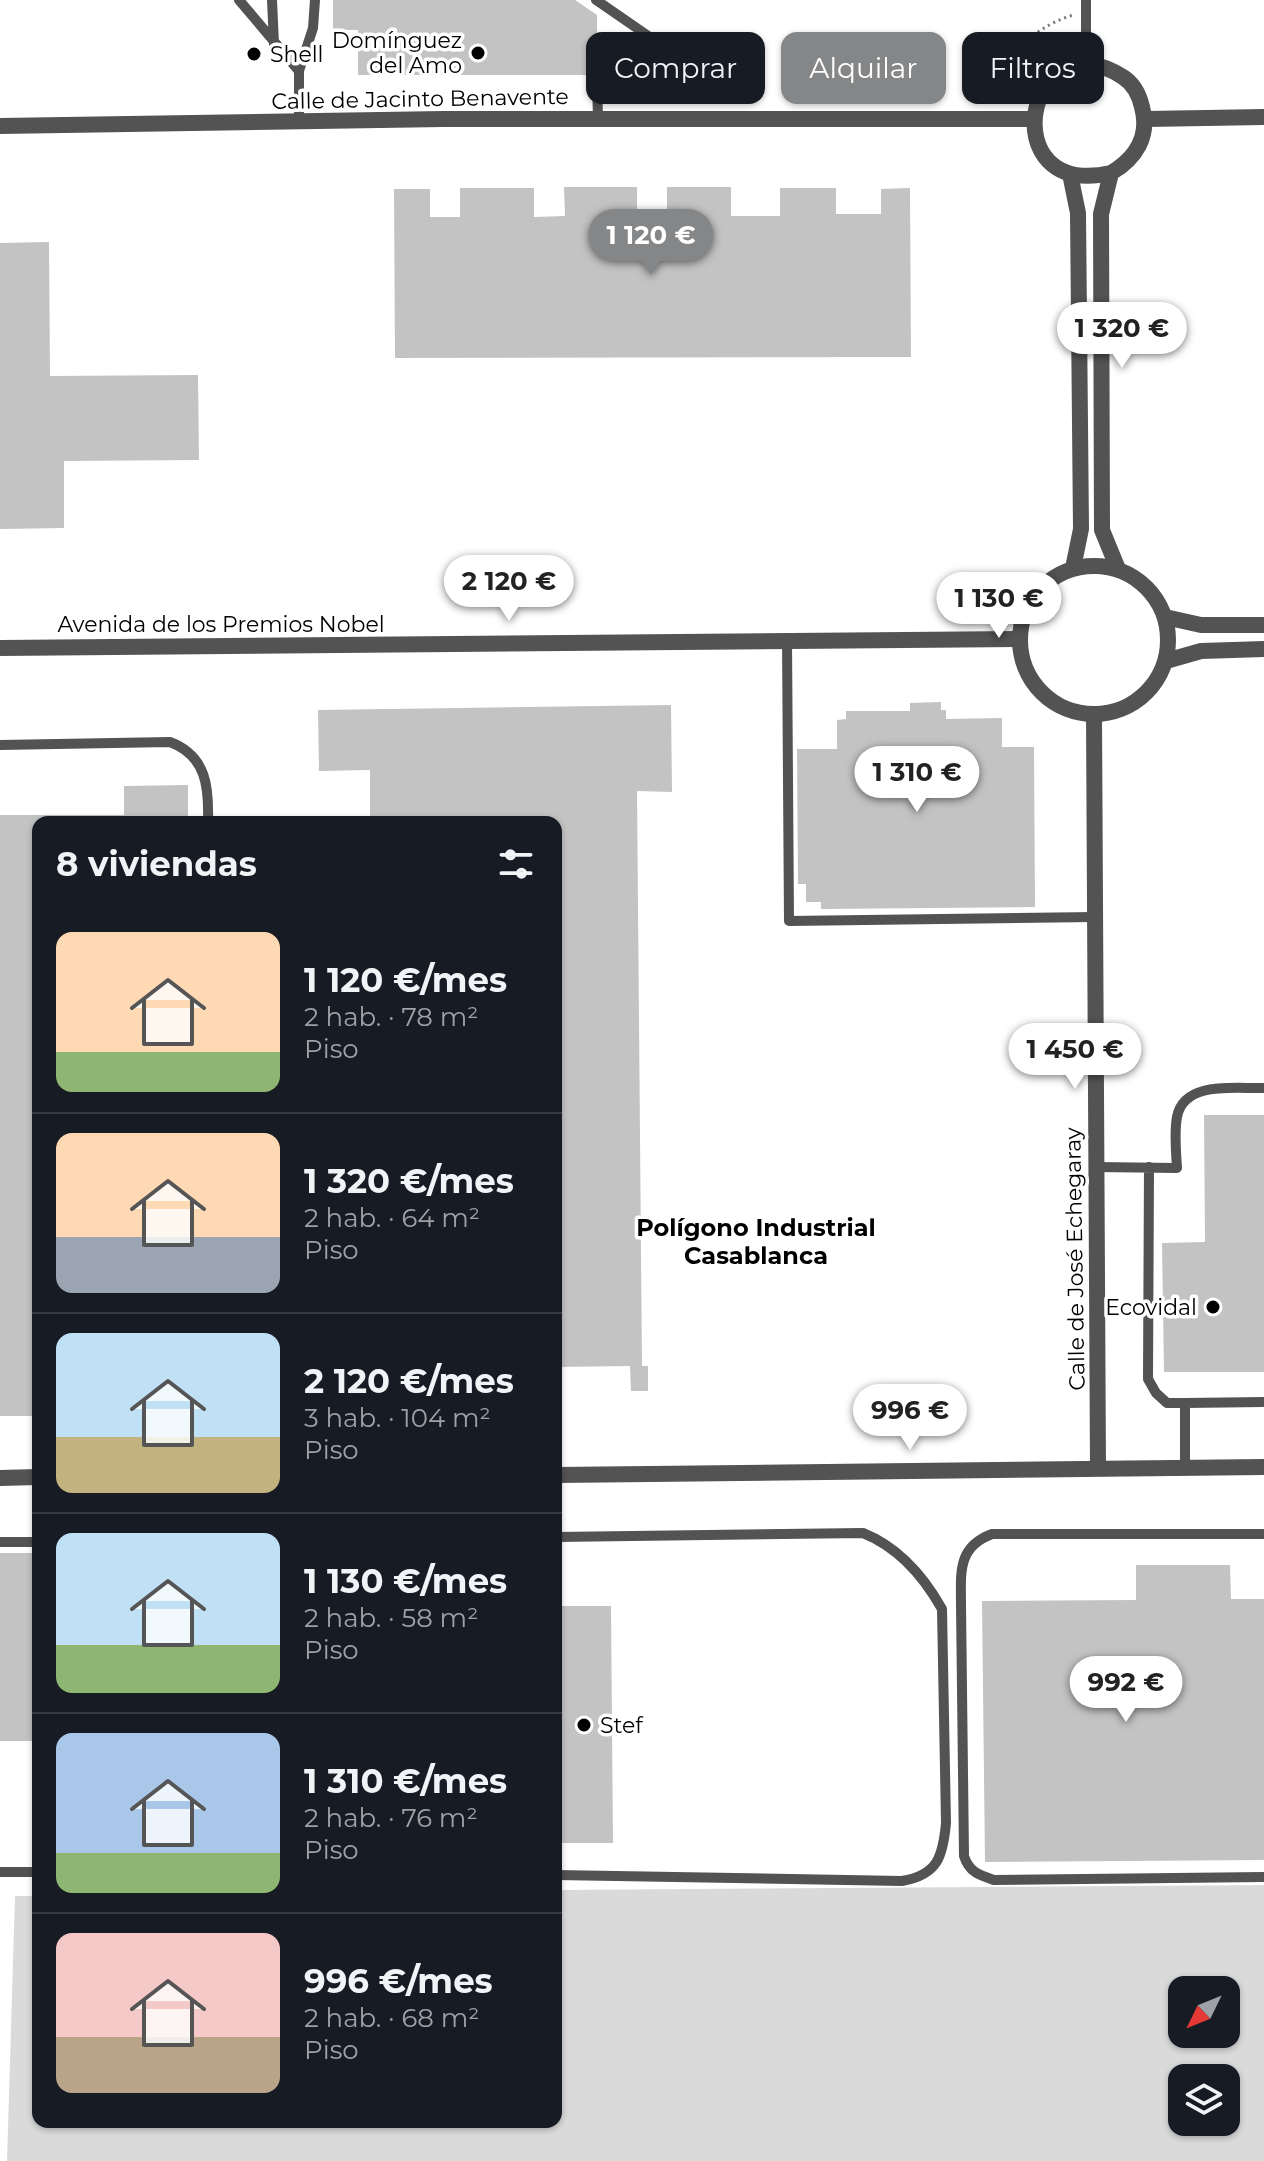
<!DOCTYPE html>
<html lang="es">
<head>
<meta charset="utf-8">
<style>
  :root { --surface:#171b24; --page:#20242c; --text:#f1f3f6; --muted:#9ea1a6; --line:#363941; --accent:#858687 }
  body { margin:0; font-family:Montserrat,sans-serif; background:var(--page); color:var(--text); height:100vh; display:flex; flex-direction:column; font-size:30px; white-space:nowrap }
  * { box-sizing:border-box; margin:0 }
  p { font-size:26px; color:var(--muted) }
  .icon { flex:none; width:44px; height:44px; fill:none; stroke:currentColor; stroke-width:2; stroke-linecap:round; stroke-linejoin:round }
  .map { position:relative; flex:1; overflow:hidden }
  .panel { position:absolute; left:32px; top:816px; width:530px; height:1312px; display:flex; flex-direction:column; background:var(--surface); border-radius:16px; box-shadow:0 2px 6px #0004 }
  .panel>* { flex:none }
  .banner { position:absolute; left:586px; top:32px; width:558px; height:72px; display:flex; gap:16px }
  .needle { width:52px; rotate:227deg }
  .controls { position:absolute; left:1168px; top:1976px; display:grid; gap:16px }
  .controls a { display:grid; place-items:center; width:72px; height:72px; border-radius:16px; background:var(--surface); box-shadow:0 2px 6px #0004; font-size:40px }
  .price { position:absolute; translate:-50% -68px; padding:0 18px; border-radius:28px; background:#fff; color:#222; font-size:26px; line-height:52px; filter:drop-shadow(0 2px 4px #0008) }
  .price::after { content:''; position:absolute; left:50%; top:48px; width:24px; height:18px; margin-left:-12px; background:inherit; clip-path:polygon(0 0,100% 0,50% 100%) }
  .price.selected { background:var(--accent); color:#fff }
  ul { padding:0; list-style:none }
  li { display:flex; align-items:center; gap:24px; height:200px; padding:0 24px }
  li+li { border-top:2px solid var(--line) }
  li span { display:grid; place-items:center; flex:none; width:224px; height:160px; border-radius:16px; color:#555 }
  li>.icon { margin-inline-start:auto }
  span .icon { width:96px; height:96px; fill:#fffc; stroke-width:1 }
  li b { font-size:34px }
  h2 { display:flex; justify-content:space-between; align-items:center; height:96px; padding:0 24px; font-size:34px }
  .tag { padding:0 28px; border-radius:16px; background:var(--surface); box-shadow:0 2px 6px #0004; font-size:28px; line-height:72px }
  .tag.selected { background:var(--accent); color:#fff }
  .map>svg:first-child { display:block }
  .green { fill:#dadada; fill-rule:evenodd }
  .building { fill:#c3c3c3 }
  .lines { fill:none; stroke-linecap:round; stroke-linejoin:round }
  .path { stroke:#757575; stroke-width:3; stroke-dasharray:2 4; stroke-linecap:butt }
  .service { stroke:#535353; stroke-width:10 }
  .minor { stroke:#535353; stroke-width:16 }
  .tertiary { stroke:#535353; stroke-width:16 }
  .poi-dot { fill:#000; stroke:#fff; stroke-width:3 }
  .labels { text-anchor:middle; dominant-baseline:central; stroke-width:7; stroke-linejoin:round; paint-order:stroke }
  .poi-label { font-size:22px; fill:#000; stroke:#fff; text-anchor:end }
  .street-label { font-size:22px; fill:#000; stroke:#fff }
  .neighbourhood-label { font-size:24px; font-weight:bold; fill:#000; stroke:#fff }
</style>
</head>
<body>
<div class="map">
<svg width="1264" height="2161" viewBox="0 0 1264 2161">
  <rect width="100%" height="100%" fill="#fff"/>
  <!-- green -->
  <path class="green" d="M 1264,1885 L 1264,2161 L 7,2161 L 15,1896 L 38,1896 L 38,2122 L 556,2122 L 556,1890 ZM 1182,1990 L 1226,1990 L 1226,2034 L 1182,2034 ZM 1182,2078 L 1226,2078 L 1226,2122 L 1182,2122 Z"/>
  <!-- building -->
  <path class="building" d="M 333,0 L 575,0 L 597,15 L 597,75 L 358,75 L 358,30 L 333,30 Z
    M 564,187 L 637,187 L 637,215 L 667,215 L 667,187 L 731,187 L 731,216 L 780,216 L 780,188 L 836,188 L 836,214 L 881,214 L 881,189 L 910,188 L 911,357 L 395,358 L 394,189 L 430,189 L 430,217 L 460,217 L 460,188 L 534,188 L 534,217 L 565,216 Z
    M 49,242 L 50,376 L 198,375 L 199,460 L 64,461 L 64,528 L 0,529 L 0,243 Z
    M 941,702 L 941,710 L 946,710 L 946,719 L 1002,718 L 1002,747 L 1034,747 L 1035,907 L 821,909 L 821,902 L 806,902 L 806,884 L 798,884 L 797,749 L 837,749 L 837,720 L 846,719 L 846,711 L 910,711 L 910,703 Z
    M 671,705 L 672,792 L 637,791 L 642,1366 L 648,1366 L 648,1391 L 631,1391 L 630,1366 L 556,1367 L 556,822 L 370,822 L 370,770 L 319,771 L 318,710 Z
    M 188,785 L 188,822 L 38,822 L 38,1416 L 0,1416 L 0,815 L 124,815 L 124,786 Z
    M 1204,1115 L 1264,1115 L 1264,1372 L 1164,1372 L 1162,1243 L 1205,1242 Z
    M 0,1553 L 33,1553 L 34,1741 L 0,1741 Z
    M 1136,1565 L 1230,1565 L 1231,1599 L 1264,1599 L 1264,1860 L 985,1862 L 982,1601 L 1136,1600 Z
    M 556,1606 L 611,1606 L 613,1843 L 556,1843 Z"/>
  <g class="lines">
    <!-- path -->
    <path class="path" d="M 976,100 L 987,99 C 1005,60 1030,28 1073,15"/>
    <!-- service -->
    <path class="service" d="M 239,0 L 299,71
      M 272,0 L 274,44
      M 596,0 L 657,42 C 675,59 666,81 642,82 C 627,83 611,81 597,81 L 598,119
      M 1086,64 L 1086,0
      M 299,122 L 299,71 L 313,28 L 315,0
      M 787,640 L 789,921 L 1095,917
      M 0,745 L 170,742 C 207,756 209,788 208,822
      M 1096,1167 L 1177,1168 C 1176,1151 1174,1133 1177,1117 C 1184,1080 1236,1089 1264,1088
      M 1149,1167 L 1148,1379 L 1156,1393 L 1167,1403 L 1185,1403
      M 1185,1467 L 1185,1403 L 1264,1402
      M 1264,1534 L 992,1534 C 957,1547 961,1573 961,1605 L 964,1856 C 969,1872 979,1875 994,1880 L 1264,1877
      M 556,1537 L 863,1533 C 898,1547 924,1577 942,1609 L 946,1823 C 943,1856 938,1875 902,1881 L 556,1875
      M 0,1542 L 38,1542
      M 0,1872 L 38,1872"/>
    <!-- minor -->
    <path class="minor" d="M 1146,119 L 1264,117
      M 0,126 L 443,119 L 1032,119
      M 0,648 L 1019,639
      M 1094,715 L 1098,1468
      M 556,1475 L 1264,1467
      M 0,1478 L 38,1477"/>
    <!-- tertiary -->
    <path class="tertiary" d="M 1111,173 C 990,200 1027,15 1123,77 C 1134,84 1139,94 1142,107 C 1150,136 1136,158 1111,173 L 1101,214 L 1102,530 L 1118,569
      M 1070,174 L 1078,213 L 1081,529 L 1073,568
      M1020 640a74 74 0 1 1 148 0a74 74 0 1 1-148 0Z
      M 1165,617 L 1201,625 L 1264,625
      M 1166,661 L 1201,651 L 1264,649"/>
  </g>
  <!-- markers -->
  <g class="poi-dot">
    <circle cx="478" cy="53" r="8"/>
    <circle cx="254" cy="54" r="8"/>
    <circle cx="1213" cy="1307" r="8"/>
    <circle cx="584" cy="1725" r="8"/>
  </g>
  <g class="labels">
    <!-- poi labels -->
    <g class="poi-label">
      <text x="462" y="40">Domínguez<tspan x="462" dy="25">del Amo</tspan></text>
      <text x="270" y="54" text-anchor="start">Shell</text>
      <text x="1197" y="1307">Ecovidal</text>
      <text x="600" y="1725" text-anchor="start">Stef</text>
    </g>
    <!-- street labels -->
    <g class="street-label">
      <text transform="translate(420 99) rotate(-1)">Calle de Jacinto Benavente</text>
      <text x="221" y="624">Avenida de los Premios Nobel</text>
      <text transform="translate(1075 1259) rotate(-91)">Calle de José Echegaray</text>
    </g>
    <!-- neighbourhood labels -->
    <g class="neighbourhood-label">
      <text x="756" y="1227">Polígono Industrial<tspan x="756" dy="28">Casablanca</tspan></text>
    </g>
  </g>
</svg>
<div class="controls">
<a><svg class="needle" viewBox="-14 -14 28 28"><path d="M0-13l5 13h-10z" fill="#e53935"/><path d="M0 13l5-13h-10z" fill="#9ea1a6"/></svg></a>
<a><svg class="icon" aria-label="layers" viewBox="0 0 24 24"><path d="M12 4l9 5-9 5-9-5zM3 14l9 5 9-5"/></svg></a>
</div>
<b class="price selected" style="left:651px;top:277px">1 120 €</b>
<b class="price" style="left:1122px;top:370px">1 320 €</b>
<b class="price" style="left:509px;top:623px">2 120 €</b>
<b class="price" style="left:999px;top:640px">1 130 €</b>
<b class="price" style="left:917px;top:814px">1 310 €</b>
<b class="price" style="left:1075px;top:1091px">1 450 €</b>
<b class="price" style="left:910px;top:1452px">996 €</b>
<b class="price" style="left:1126px;top:1724px">992 €</b>
<div class="banner">
<a class="tag">Comprar</a>
<a class="tag selected">Alquilar</a>
<a class="tag">Filtros</a>
</div>
<section class="panel">
<h2>8 viviendas<svg class="icon" aria-label="filters" viewBox="0 0 24 24"><path d="M4 7h16M4 17h16"/><circle cx="9" cy="7" r="2"/><circle cx="15" cy="17" r="2"/></svg></h2>
<ul>
<li><span style="background:linear-gradient(#ffd9b3 75%,#8fb573 0)"><svg class="icon" aria-label="home" viewBox="0 0 24 24"><path d="M3 11l9-7 9 7M6 9v11h12V9"/></svg></span><div><b>1 120 €/mes</b><p>2 hab. · 78 m²</p><p>Piso</p></div></li>
<li><span style="background:linear-gradient(#ffd9b3 65%,#9aa5b1 0)"><svg class="icon" aria-label="home" viewBox="0 0 24 24"><path d="M3 11l9-7 9 7M6 9v11h12V9"/></svg></span><div><b>1 320 €/mes</b><p>2 hab. · 64 m²</p><p>Piso</p></div></li>
<li><span style="background:linear-gradient(#bfe0f5 65%,#c2b280 0)"><svg class="icon" aria-label="home" viewBox="0 0 24 24"><path d="M3 11l9-7 9 7M6 9v11h12V9"/></svg></span><div><b>2 120 €/mes</b><p>3 hab. · 104 m²</p><p>Piso</p></div></li>
<li><span style="background:linear-gradient(#bfe0f5 70%,#8fb573 0)"><svg class="icon" aria-label="home" viewBox="0 0 24 24"><path d="M3 11l9-7 9 7M6 9v11h12V9"/></svg></span><div><b>1 130 €/mes</b><p>2 hab. · 58 m²</p><p>Piso</p></div></li>
<li><span style="background:linear-gradient(#a9c7e8 75%,#8fb573 0)"><svg class="icon" aria-label="home" viewBox="0 0 24 24"><path d="M3 11l9-7 9 7M6 9v11h12V9"/></svg></span><div><b>1 310 €/mes</b><p>2 hab. · 76 m²</p><p>Piso</p></div></li>
<li><span style="background:linear-gradient(#f6c9c9 65%,#b9a48a 0)"><svg class="icon" aria-label="home" viewBox="0 0 24 24"><path d="M3 11l9-7 9 7M6 9v11h12V9"/></svg></span><div><b>996 €/mes</b><p>2 hab. · 68 m²</p><p>Piso</p></div></li>
</ul>
</section>
</div>
</body>
</html>
